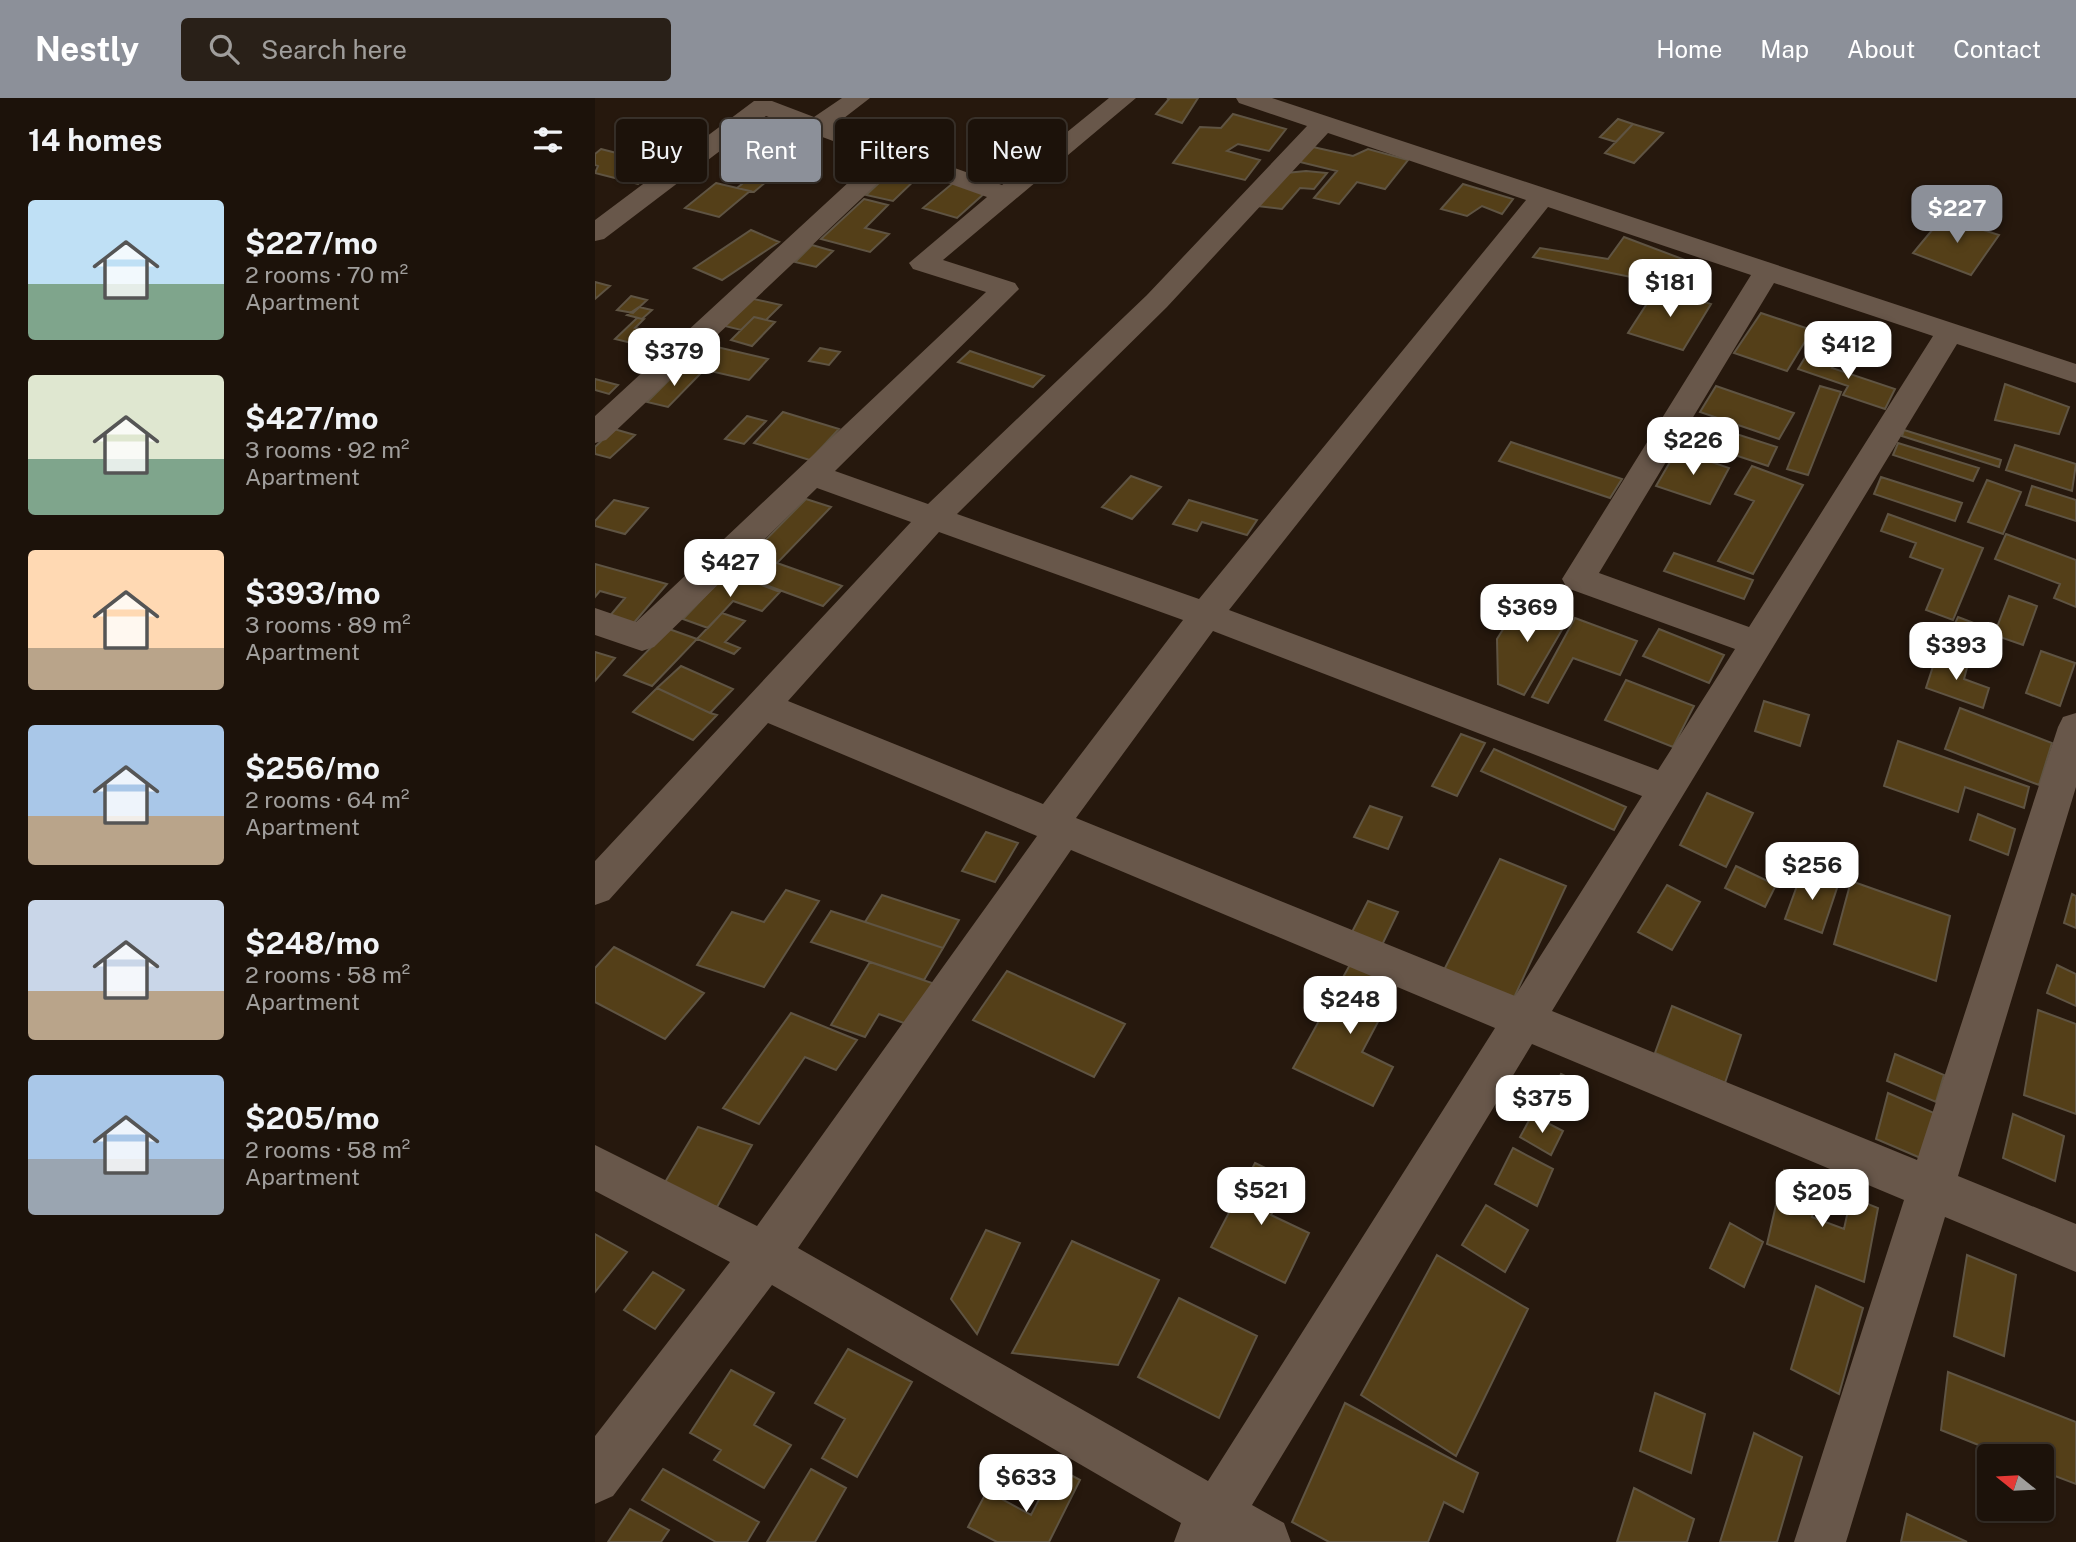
<!DOCTYPE html>
<html lang="en">
<head>
<meta charset="utf-8">
<style>
  :root { --surface:#1c120a; --page:#292018; --text:#f1f3f6; --muted:#a09e9c; --line:#3a322b; --accent:#8c9099 }
  body { margin:0; font-family:"Public Sans",sans-serif; background:var(--page); color:var(--text); height:100vh; display:flex; flex-direction:column; font-size:26px; white-space:nowrap }
  * { box-sizing:border-box; margin:0 }
  p { font-size:23px; color:var(--muted) }
  .icon { flex:none; width:38px; height:38px; fill:none; stroke:currentColor; stroke-width:2; stroke-linecap:round; stroke-linejoin:round }
  .map { position:relative; flex:1; overflow:hidden }
  .side { display:flex; flex-direction:column; background:var(--surface); width:595px }
  .side>* { flex:none }
  .hud { position:absolute; left:21px; top:21px; width:665px; height:63px; display:flex; gap:14px }
  .needle { width:46px; rotate:288deg }
  .tools { position:absolute; left:1382px; top:1346px; display:grid; gap:14px }
  .tools a { display:grid; place-items:center; width:77px; height:77px; border-radius:7px; background:var(--surface); box-shadow:0 2px 5px #0004,0 0 0 2px var(--line); font-size:35px }
  .price { position:absolute; translate:-50% -60px; padding:0 16px; border-radius:14px; background:#fff; color:#222; font-size:23px; line-height:46px; filter:drop-shadow(0 2px 4px #0008) }
  .price::after { content:''; position:absolute; left:50%; top:42px; width:21px; height:16px; margin-left:-10px; background:inherit; clip-path:polygon(0 0,100% 0,50% 100%) }
  .price.active { background:var(--accent); color:#fff }
  ul { padding:0; list-style:none }
  li { display:flex; align-items:center; gap:21px; height:175px; padding:0 28px }
  li span { display:grid; place-items:center; flex:none; width:196px; height:140px; border-radius:7px; color:#555 }
  li>.icon { margin-inline-start:auto }
  span .icon { width:84px; height:84px; fill:#fffc; stroke-width:1 }
  li b { font-size:30px }
  h2 { display:flex; justify-content:space-between; align-items:center; height:84px; padding:0 28px; font-size:30px }
  .tag { padding:0 24px; border-radius:7px; background:var(--surface); box-shadow:0 2px 5px #0004,0 0 0 2px var(--line); font-size:24px; line-height:63px }
  .tag.active { background:var(--accent); color:#fff }
  header { display:flex; align-items:center; gap:42px; box-sizing:border-box; height:98px; padding:0 35px; background:var(--accent); color:#fff }
  header strong { font-size:33px }
  nav { display:flex; gap:38px; margin-inline-start:auto; font-size:24px }
  .search { width:490px; height:63px; background:var(--page); display:flex; align-items:center; gap:18px; box-sizing:border-box; padding:0 24px; border-radius:7px; color:var(--muted); font-size:26px }
  main { display:flex; flex:1; min-height:0 }
  .map>svg:first-child { display:block }
  .building { fill:#543f18; stroke:#5f5443; stroke-width:2 }
  .lines { fill:none; stroke-linecap:round; stroke-linejoin:round }
  .minor { fill:#68574a; fill-rule:evenodd }
</style>
</head>
<body>
<header>
<strong>Nestly</strong>
<div class="search"><svg class="icon" aria-label="search" viewBox="0 0 24 24"><circle cx="10" cy="10" r="6"/><path d="M15 15l6 6"/></svg>Search here</div>
<nav><a>Home</a><a>Map</a><a>About</a><a>Contact</a></nav>
</header>
<main>
<section class="side">
<h2>14 homes<svg class="icon" aria-label="filters" viewBox="0 0 24 24"><path d="M4 7h16M4 17h16"/><circle cx="9" cy="7" r="2"/><circle cx="15" cy="17" r="2"/></svg></h2>
<ul>
<li><span style="background:linear-gradient(#bfe0f5 60%,#7fa58c 0)"><svg class="icon" aria-label="home" viewBox="0 0 24 24"><path d="M3 11l9-7 9 7M6 9v11h12V9"/></svg></span><div><b>$227/mo</b><p>2 rooms · 70 m²</p><p>Apartment</p></div></li>
<li><span style="background:linear-gradient(#dfe7d0 60%,#7fa58c 0)"><svg class="icon" aria-label="home" viewBox="0 0 24 24"><path d="M3 11l9-7 9 7M6 9v11h12V9"/></svg></span><div><b>$427/mo</b><p>3 rooms · 92 m²</p><p>Apartment</p></div></li>
<li><span style="background:linear-gradient(#ffd9b3 70%,#b9a48a 0)"><svg class="icon" aria-label="home" viewBox="0 0 24 24"><path d="M3 11l9-7 9 7M6 9v11h12V9"/></svg></span><div><b>$393/mo</b><p>3 rooms · 89 m²</p><p>Apartment</p></div></li>
<li><span style="background:linear-gradient(#a9c7e8 65%,#b9a48a 0)"><svg class="icon" aria-label="home" viewBox="0 0 24 24"><path d="M3 11l9-7 9 7M6 9v11h12V9"/></svg></span><div><b>$256/mo</b><p>2 rooms · 64 m²</p><p>Apartment</p></div></li>
<li><span style="background:linear-gradient(#c9d6e8 65%,#b9a48a 0)"><svg class="icon" aria-label="home" viewBox="0 0 24 24"><path d="M3 11l9-7 9 7M6 9v11h12V9"/></svg></span><div><b>$248/mo</b><p>2 rooms · 58 m²</p><p>Apartment</p></div></li>
<li><span style="background:linear-gradient(#a9c7e8 60%,#9aa5b1 0)"><svg class="icon" aria-label="home" viewBox="0 0 24 24"><path d="M3 11l9-7 9 7M6 9v11h12V9"/></svg></span><div><b>$205/mo</b><p>2 rooms · 58 m²</p><p>Apartment</p></div></li>
</ul>
</section>
<div class="map">
<svg width="1481" height="1444" viewBox="0 0 1481 1444">
  <rect width="100%" height="100%" fill="#26180d"/>
  <!-- building -->
  <path class="building" d="M 572,0 L 603,0 L 587,25 L 561,16 L 574,1 Z
    M 638,16 L 691,31 L 674,53 L 643,46 L 632,53 L 665,62 L 650,82 L 578,65 L 605,29 L 626,30 Z
    M 1023,21 L 1038,26 L 1021,44 L 1005,39 Z
    M 1038,26 L 1068,35 L 1039,65 L 1010,55 Z
    M 718,49 L 758,58 L 773,51 L 813,62 L 790,91 L 762,84 L 744,106 L 719,100 L 742,73 L 701,63 Z
    M 6,51 L 68,67 L 43,86 L 0,75 L 3,68 L 0,67 L 0,56 Z
    M 175,55 L 199,60 L 159,94 L 142,90 L 162,74 L 155,72 Z
    M 300,70 L 326,76 L 298,103 L 271,97 Z
    M 711,73 L 732,75 L 719,91 L 705,90 L 687,111 L 662,108 L 691,75 Z
    M 121,85 L 155,93 L 124,119 L 90,110 Z
    M 358,85 L 391,94 L 362,120 L 328,110 Z
    M 868,86 L 918,101 L 907,116 L 887,108 L 872,118 L 846,111 Z
    M 269,101 L 293,107 L 270,130 L 294,136 L 275,154 L 226,141 Z
    M 1348,119 L 1404,137 L 1376,177 L 1318,155 Z
    M 156,132 L 184,144 L 127,182 L 99,170 Z
    M 1029,139 L 1090,162 L 1070,186 L 938,159 L 945,150 L 1013,161 Z
    M 217,147 L 238,153 L 221,169 L 200,164 Z
    M 0,184 L 15,188 L 0,201 Z
    M 1062,190 L 1116,206 L 1088,252 L 1033,235 Z
    M 36,198 L 52,202 L 38,215 L 22,212 Z
    M 154,200 L 186,207 L 171,222 L 159,219 L 146,232 L 126,227 Z
    M 44,209 L 57,212 L 47,221 L 32,217 Z
    M 1166,215 L 1217,232 L 1192,273 L 1139,255 Z
    M 159,219 L 180,224 L 157,248 L 136,242 Z
    M 42,220 L 49,221 L 40,230 L 66,236 L 53,249 L 20,241 Z
    M 109,246 L 173,261 L 154,282 L 89,267 Z
    M 225,250 L 245,254 L 234,267 L 214,263 Z
    M 375,253 L 449,278 L 438,289 L 363,264 Z
    M 1214,253 L 1241,262 L 1237,270 L 1300,291 L 1290,311 L 1248,297 L 1253,288 L 1203,271 Z
    M 86,270 L 106,275 L 73,309 L 52,304 Z
    M 0,281 L 23,287 L 14,296 L 0,292 Z
    M 1410,286 L 1474,309 L 1464,336 L 1400,322 Z
    M 1121,288 L 1199,315 L 1184,341 L 1105,314 Z
    M 1225,288 L 1246,294 L 1213,377 L 1192,371 Z
    M 188,314 L 244,331 L 215,362 L 159,345 Z
    M 152,318 L 171,323 L 149,346 L 130,341 Z
    M 1104,324 L 1182,349 L 1173,368 L 1094,342 Z
    M 19,331 L 40,337 L 15,360 L 0,356 L 0,349 Z
    M 1309,332 L 1406,362 L 1404,369 L 1307,338 Z
    M 916,344 L 1027,381 L 1015,400 L 904,363 Z
    M 1303,345 L 1384,370 L 1378,383 L 1298,357 Z
    M 1420,347 L 1481,366 L 1477,393 L 1411,372 Z
    M 1082,352 L 1134,370 L 1115,406 L 1061,388 Z
    M 1157,368 L 1208,387 L 1158,476 L 1123,463 L 1159,403 L 1140,396 Z
    M 536,378 L 566,389 L 537,421 L 507,409 Z
    M 1286,379 L 1367,405 L 1360,423 L 1279,396 Z
    M 1392,382 L 1426,394 L 1408,436 L 1373,424 Z
    M 1437,388 L 1481,402 L 1481,423 L 1431,407 Z
    M 211,401 L 236,409 L 182,465 L 247,488 L 228,508 L 138,475 Z
    M 19,402 L 53,410 L 30,436 L 0,428 L 0,423 Z
    M 594,402 L 662,422 L 652,437 L 607,424 L 602,433 L 578,426 Z
    M 1293,416 L 1388,450 L 1358,522 L 1331,512 L 1348,471 L 1315,459 L 1321,445 L 1286,433 Z
    M 1411,436 L 1481,462 L 1481,509 L 1459,500 L 1465,486 L 1400,461 Z
    M 1079,455 L 1158,482 L 1149,501 L 1069,473 Z
    M 0,466 L 72,486 L 37,527 L 13,520 L 30,500 L 5,493 L 0,499 Z
    M 133,474 L 185,494 L 167,513 L 138,503 L 113,530 L 88,521 Z
    M 1414,498 L 1442,508 L 1428,547 L 1399,537 Z
    M 927,501 L 975,518 L 929,597 L 903,586 L 902,541 Z
    M 127,515 L 150,523 L 130,544 L 145,550 L 139,556 L 102,541 Z
    M 1363,519 L 1392,530 L 1376,567 L 1346,555 Z
    M 980,520 L 1042,543 L 1025,577 L 978,560 L 953,605 L 937,599 Z
    M 74,531 L 102,541 L 57,588 L 29,577 Z
    M 1064,531 L 1129,557 L 1114,585 L 1048,558 Z
    M 1446,553 L 1480,565 L 1465,608 L 1431,595 Z
    M 0,554 L 20,560 L 0,583 Z
    M 1342,556 L 1373,566 L 1369,581 L 1394,590 L 1388,610 L 1331,590 Z
    M 86,568 L 138,591 L 115,615 L 62,590 Z
    M 1031,582 L 1099,608 L 1078,649 L 1010,622 Z
    M 62,590 L 115,615 L 122,617 L 98,642 L 38,614 Z
    M 1169,603 L 1214,617 L 1205,648 L 1160,633 Z
    M 1365,610 L 1457,645 L 1444,687 L 1350,651 Z
    M 866,636 L 890,645 L 862,698 L 837,688 Z
    M 1303,643 L 1434,689 L 1429,710 L 1370,689 L 1363,714 L 1289,688 Z
    M 899,651 L 1031,709 L 1019,732 L 886,673 Z
    M 1112,695 L 1158,715 L 1131,769 L 1085,747 Z
    M 775,708 L 807,719 L 793,751 L 759,739 Z
    M 1383,716 L 1420,731 L 1413,757 L 1375,742 Z
    M 391,734 L 423,745 L 400,784 L 367,773 Z
    M 905,761 L 971,788 L 917,904 L 848,874 Z
    M 1141,768 L 1181,787 L 1170,809 L 1130,790 Z
    M 1207,774 L 1243,787 L 1227,835 L 1190,821 Z
    M 1256,783 L 1355,818 L 1341,883 L 1239,846 Z
    M 1072,787 L 1105,804 L 1077,852 L 1043,834 Z
    M 191,792 L 224,803 L 169,889 L 102,867 L 137,814 L 169,824 Z
    M 1477,796 L 1481,798 L 1481,830 L 1469,825 Z
    M 287,797 L 364,822 L 348,850 L 270,824 Z
    M 773,803 L 803,814 L 787,847 L 756,836 Z
    M 236,813 L 270,824 L 348,850 L 329,882 L 216,844 Z
    M 19,849 L 109,895 L 70,941 L 0,904 L 0,870 Z
    M 757,863 L 804,884 L 767,954 L 798,969 L 778,1008 L 698,970 Z
    M 275,864 L 340,886 L 317,928 L 284,916 L 270,939 L 236,927 Z
    M 1462,867 L 1481,876 L 1481,908 L 1452,895 Z
    M 412,873 L 530,926 L 499,979 L 378,922 Z
    M 1077,908 L 1146,937 L 1130,985 L 1060,955 Z
    M 1443,912 L 1481,926 L 1481,1016 L 1429,997 Z
    M 196,915 L 262,942 L 241,972 L 210,959 L 164,1026 L 128,1010 Z
    M 1300,956 L 1349,977 L 1341,1004 L 1292,983 Z
    M 966,976 L 992,989 L 982,1012 L 955,998 Z
    M 1293,995 L 1339,1015 L 1328,1061 L 1281,1041 Z
    M 1418,1016 L 1469,1038 L 1460,1083 L 1408,1060 Z
    M 937,1017 L 968,1033 L 956,1057 L 925,1039 Z
    M 103,1029 L 157,1047 L 122,1109 L 66,1091 Z
    M 918,1050 L 958,1071 L 942,1108 L 900,1086 Z
    M 660,1065 L 694,1081 L 676,1117 L 714,1135 L 690,1185 L 616,1149 Z
    M 1189,1072 L 1225,1086 L 1217,1119 L 1249,1131 L 1256,1099 L 1283,1110 L 1269,1184 L 1172,1146 Z
    M 891,1107 L 933,1132 L 910,1174 L 867,1147 Z
    M 1135,1125 L 1168,1144 L 1149,1189 L 1115,1170 Z
    M 391,1132 L 425,1145 L 382,1236 L 356,1201 Z
    M 0,1136 L 32,1154 L 0,1194 Z
    M 477,1143 L 564,1182 L 523,1267 L 417,1255 Z
    M 842,1157 L 933,1211 L 861,1358 L 766,1297 Z
    M 1372,1157 L 1421,1177 L 1409,1258 L 1359,1238 Z
    M 58,1174 L 89,1192 L 60,1231 L 29,1212 Z
    M 1221,1188 L 1268,1210 L 1244,1296 L 1196,1271 Z
    M 584,1200 L 662,1238 L 624,1320 L 543,1279 Z
    M 253,1251 L 317,1284 L 262,1379 L 227,1360 L 250,1321 L 220,1305 Z
    M 136,1272 L 179,1295 L 159,1327 L 196,1347 L 169,1390 L 119,1362 L 126,1352 L 95,1335 Z
    M 1353,1274 L 1481,1324 L 1481,1386 L 1447,1373 L 1447,1358 L 1411,1358 L 1346,1332 Z
    M 1060,1295 L 1110,1316 L 1096,1375 L 1045,1353 Z
    M 750,1305 L 883,1375 L 868,1414 L 849,1404 L 833,1444 L 734,1444 L 697,1424 Z
    M 1159,1335 L 1207,1359 L 1182,1444 L 1125,1444 Z
    M 461,1369 L 485,1382 L 454,1444 L 402,1444 L 373,1429 L 392,1393 L 436,1417 Z
    M 68,1371 L 164,1424 L 152,1444 L 121,1444 L 47,1402 Z
    M 216,1371 L 251,1390 L 220,1444 L 172,1444 Z
    M 1039,1390 L 1099,1421 L 1092,1444 L 1022,1444 Z
    M 35,1411 L 74,1432 L 66,1444 L 13,1444 Z
    M 1312,1416 L 1372,1444 L 1306,1444 Z"/>
  <g class="lines">
    <!-- minor -->
    <path class="minor" d="M 247,0 L 275,0 L 240,27 L 407,87 L 514,0 L 541,0 L 348,162 L 420,185 L 424,191 L 240,373 L 333,406 L 552,197 L 712,28 L 644,5 L 641,0 L 677,0 L 1481,266 L 1481,285 L 1362,246 L 957,913 L 1322,1062 L 1463,629 L 1468,619 L 1481,615 L 1481,689 L 1363,1078 L 1481,1126 L 1481,1174 L 1350,1119 L 1251,1444 L 1199,1444 L 1309,1102 L 937,946 L 657,1407 L 689,1425 L 696,1444 L 579,1444 L 586,1425 L 177,1187 L 18,1398 L 0,1406 L 0,1338 L 135,1164 L 0,1093 L 0,1047 L 162,1128 L 442,738 L 173,625 L 14,802 L 0,807 L 0,763 L 316,424 L 222,390 L 59,549 L 47,553 L 0,537 L 0,510 L 41,524 L 391,194 L 318,171 L 314,165 L 392,99 L 302,67 L 11,342 L 0,345 L 0,318 L 281,59 L 171,18 L 9,141 L 0,143 L 0,122 L 159,3 L 177,3 L 219,19 ZM 733,35 L 931,102 L 604,501 L 362,416 L 572,209 ZM 953,109 L 1156,177 L 967,481 L 972,490 L 1140,551 L 1063,672 L 634,512 ZM 1179,185 L 1338,238 L 1154,529 L 1004,475 ZM 344,434 L 588,522 L 448,706 L 193,603 ZM 618,533 L 1047,698 L 920,898 L 481,720 ZM 476,752 L 900,930 L 613,1383 L 203,1150 Z"/>
  </g>
</svg>
<div class="tools">
<a><svg class="needle" viewBox="-14 -14 28 28"><path d="M0-13l5 13h-10z" fill="#e53935"/><path d="M0 13l5-13h-10z" fill="#a09e9c"/></svg></a>
</div>
<b class="price active" style="left:1362px;top:147px">$227</b>
<b class="price" style="left:1075px;top:221px">$181</b>
<b class="price" style="left:1253px;top:283px">$412</b>
<b class="price" style="left:79px;top:290px">$379</b>
<b class="price" style="left:1098px;top:379px">$226</b>
<b class="price" style="left:135px;top:501px">$427</b>
<b class="price" style="left:932px;top:546px">$369</b>
<b class="price" style="left:1361px;top:584px">$393</b>
<b class="price" style="left:1217px;top:804px">$256</b>
<b class="price" style="left:755px;top:938px">$248</b>
<b class="price" style="left:947px;top:1037px">$375</b>
<b class="price" style="left:666px;top:1129px">$521</b>
<b class="price" style="left:1227px;top:1131px">$205</b>
<b class="price" style="left:431px;top:1416px">$633</b>
<div class="hud">
<a class="tag">Buy</a>
<a class="tag active">Rent</a>
<a class="tag">Filters</a>
<a class="tag">New</a>
</div>
</div>
</main>
</body>
</html>
